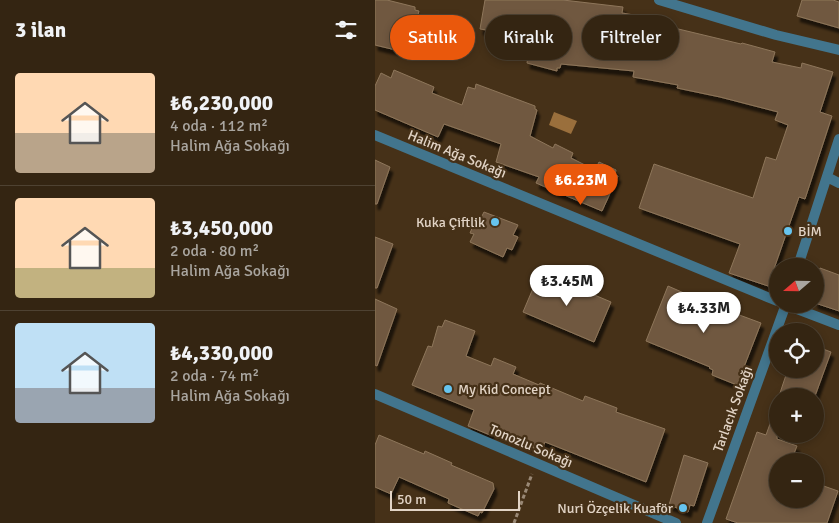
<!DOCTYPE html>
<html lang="tr">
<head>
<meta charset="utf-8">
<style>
  :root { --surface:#342512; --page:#3f3120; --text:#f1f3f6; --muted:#a9a59f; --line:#4e4232; --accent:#ea580c }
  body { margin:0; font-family:Signika,sans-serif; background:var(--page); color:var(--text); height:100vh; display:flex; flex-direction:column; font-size:19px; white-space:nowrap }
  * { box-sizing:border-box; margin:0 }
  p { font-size:16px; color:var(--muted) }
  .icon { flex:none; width:28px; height:28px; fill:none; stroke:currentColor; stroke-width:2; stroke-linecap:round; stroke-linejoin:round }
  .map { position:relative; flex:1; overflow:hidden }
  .drawer { display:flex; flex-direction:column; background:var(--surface); width:375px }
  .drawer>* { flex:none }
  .guide { position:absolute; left:15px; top:15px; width:374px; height:45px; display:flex; gap:10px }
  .needle { width:32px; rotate:250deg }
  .controls { position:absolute; left:394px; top:258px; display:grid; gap:10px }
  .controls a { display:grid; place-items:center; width:55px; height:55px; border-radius:50%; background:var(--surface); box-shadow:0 2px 8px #0003,0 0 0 1px var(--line); font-size:25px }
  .scale { position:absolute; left:15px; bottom:12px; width:130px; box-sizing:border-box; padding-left:5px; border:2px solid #e2d4c6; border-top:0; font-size:14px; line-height:18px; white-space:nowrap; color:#e2d4c6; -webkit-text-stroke:4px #463118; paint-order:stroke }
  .price { position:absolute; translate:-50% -42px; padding:0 11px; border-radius:18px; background:#fff; color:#222; font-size:16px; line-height:32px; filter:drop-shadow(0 1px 2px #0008) }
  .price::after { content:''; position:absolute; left:50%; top:30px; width:15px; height:11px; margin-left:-8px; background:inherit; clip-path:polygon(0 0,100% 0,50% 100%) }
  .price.active { background:var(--accent); color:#fff }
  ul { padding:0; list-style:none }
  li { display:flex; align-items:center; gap:15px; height:125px; padding:0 15px }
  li+li { border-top:1px solid var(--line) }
  li span { display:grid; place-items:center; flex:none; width:140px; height:100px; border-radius:5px; color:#555 }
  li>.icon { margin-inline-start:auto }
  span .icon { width:60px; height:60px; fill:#fffc; stroke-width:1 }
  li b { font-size:21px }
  h2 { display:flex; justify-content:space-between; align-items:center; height:60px; padding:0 15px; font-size:21px }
  .chip { padding:0 18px; border-radius:22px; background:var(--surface); box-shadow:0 2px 8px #0003,0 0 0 1px var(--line); font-size:18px; line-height:45px }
  .chip.active { background:var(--accent); color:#fff }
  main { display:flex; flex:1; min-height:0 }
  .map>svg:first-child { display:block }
  .water { fill:#9a6f3c }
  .building { fill:#70593f; stroke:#8e765b; filter:url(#shadow) }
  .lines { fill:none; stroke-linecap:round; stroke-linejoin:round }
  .path { stroke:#9a8976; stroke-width:3; stroke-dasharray:4 2.5; stroke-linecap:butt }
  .street { stroke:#42758d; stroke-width:10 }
  .poi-dot { fill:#66c4ef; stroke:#463118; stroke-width:2 }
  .labels { text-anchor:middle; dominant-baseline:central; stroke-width:4.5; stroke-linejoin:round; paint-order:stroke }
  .street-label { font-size:14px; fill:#e2d4c6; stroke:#463118 }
  .poi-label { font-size:14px; fill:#e2d4c6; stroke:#463118; text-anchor:end }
</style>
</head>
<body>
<main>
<section class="drawer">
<h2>3 ilan<svg class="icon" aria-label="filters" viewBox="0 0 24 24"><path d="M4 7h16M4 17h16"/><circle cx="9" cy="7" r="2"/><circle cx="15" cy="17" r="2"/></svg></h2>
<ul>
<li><span style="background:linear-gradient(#ffd9b3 60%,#b9a48a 0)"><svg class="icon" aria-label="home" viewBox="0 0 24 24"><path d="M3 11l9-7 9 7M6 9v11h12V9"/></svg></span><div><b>₺6,230,000</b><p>4 oda · 112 m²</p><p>Halim Ağa Sokağı</p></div></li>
<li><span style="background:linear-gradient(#ffd9b3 70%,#c2b280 0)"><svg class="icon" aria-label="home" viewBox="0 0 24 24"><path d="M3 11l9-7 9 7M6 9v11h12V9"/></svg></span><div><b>₺3,450,000</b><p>2 oda · 80 m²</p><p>Halim Ağa Sokağı</p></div></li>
<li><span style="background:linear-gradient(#bfe0f5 65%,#9aa5b1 0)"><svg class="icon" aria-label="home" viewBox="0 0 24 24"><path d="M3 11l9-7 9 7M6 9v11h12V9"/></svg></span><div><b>₺4,330,000</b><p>2 oda · 74 m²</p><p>Halim Ağa Sokağı</p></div></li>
</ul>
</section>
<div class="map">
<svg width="464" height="523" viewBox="0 0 464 523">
  <defs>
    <filter id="shadow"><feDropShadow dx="3" dy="5.5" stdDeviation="1" flood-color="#0009"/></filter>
  </defs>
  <rect width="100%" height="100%" fill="#463118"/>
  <!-- water -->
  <path class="water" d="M 179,112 L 202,121 L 196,134 L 174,125 Z"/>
  <!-- building -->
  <path class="building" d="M 0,0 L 12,0 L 40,7 L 40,10 L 44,11 L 34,49 L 30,48 L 29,52 L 0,45 Z
    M 110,0 L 188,0 L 248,7 L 247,13 L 296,21 L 295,27 L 366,44 L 367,43 L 400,52 L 397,62 L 426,68 L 427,63 L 458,72 L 445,112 L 457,116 L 430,199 L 424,197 L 393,286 L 354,273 L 365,244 L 264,208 L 279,164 L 378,198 L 391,157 L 401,160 L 413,125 L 400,120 L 403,112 L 345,97 L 302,88 L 303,85 L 258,77 L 259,71 L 186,64 L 185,68 L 182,68 L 182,71 L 152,63 L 156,37 L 105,29 Z
    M 427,0 L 458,0 L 464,2 L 464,28 L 422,16 Z
    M 19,70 L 59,87 L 57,93 L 87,105 L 93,87 L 100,89 L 101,84 L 160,106 L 160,109 L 162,110 L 155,136 L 178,148 L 180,144 L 198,153 L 196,158 L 220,170 L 224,162 L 241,170 L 240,175 L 243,176 L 227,211 L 161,183 L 164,177 L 121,162 L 126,144 L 69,124 L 63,137 L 0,110 L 0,86 L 6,73 L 16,78 Z
    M 0,160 L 15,167 L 2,204 L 0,204 Z
    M 109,212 L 143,225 L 138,235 L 143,237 L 137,250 L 132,248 L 128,257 L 95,242 L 99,234 L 95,233 L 101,219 L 105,220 Z
    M 0,237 L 18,244 L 2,288 L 0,288 Z
    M 445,268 L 464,275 L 464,311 L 440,303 L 440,284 Z
    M 165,272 L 236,302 L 219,342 L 148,312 Z
    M 293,286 L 359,315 L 359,313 L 386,323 L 362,385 L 337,375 L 338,370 L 334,368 L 335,367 L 271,341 Z
    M 0,299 L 22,309 L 2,366 L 0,365 Z
    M 70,320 L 100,331 L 91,356 L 116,366 L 119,358 L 141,367 L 138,374 L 164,385 L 165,383 L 208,401 L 210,396 L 242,408 L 241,412 L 290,429 L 271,482 L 170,442 L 166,451 L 116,431 L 115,435 L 93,426 L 99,410 L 37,385 L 53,346 L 57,347 L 63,326 L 67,327 Z
    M 440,346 L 456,352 L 440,396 L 404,396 L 413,369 L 440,369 Z
    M 400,410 L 402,410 L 402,439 L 422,446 L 416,461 L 402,461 L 402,499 L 440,499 L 440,483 L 463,491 L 452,523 L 363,523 L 351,519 L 382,432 L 391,435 Z
    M 4,435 L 49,454 L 50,451 L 77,463 L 76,465 L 118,483 L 119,489 L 107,513 L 105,512 L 103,516 L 73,503 L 74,499 L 24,477 L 16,494 L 0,487 L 0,445 Z
    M 309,455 L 333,463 L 319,506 L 315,505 L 313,512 L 294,505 Z"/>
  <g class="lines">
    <!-- path -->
    <path class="path" d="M 139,523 L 157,474"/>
    <!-- street -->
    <path class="street" d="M 284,0 L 401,35 L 464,50
      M 0,135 L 402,301
      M 452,177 L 464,183
      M 423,266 L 464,139
      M 409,304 L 464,325
      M 0,394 L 301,523
      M 332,523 L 411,304"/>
  </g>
  <!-- markers -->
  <g class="poi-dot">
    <circle cx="120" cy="222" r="5"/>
    <circle cx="413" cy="231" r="5"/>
    <circle cx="73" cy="389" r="5"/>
    <circle cx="308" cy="508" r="5"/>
  </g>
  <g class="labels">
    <!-- street labels -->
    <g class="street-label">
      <text transform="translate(82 154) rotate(22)">Halim Ağa Sokağı</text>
      <text transform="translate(358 409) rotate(-70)">Tarlacık Sokağı</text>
      <text transform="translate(156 446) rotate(23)">Tonozlu Sokağı</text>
    </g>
    <!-- poi labels -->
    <g class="poi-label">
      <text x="110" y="222">Kuka Çiftlik</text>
      <text x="423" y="231" text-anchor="start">BİM</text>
      <text x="83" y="389" text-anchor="start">My Kid Concept</text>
      <text x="298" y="508">Nuri Özçelik Kuaför</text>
    </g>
  </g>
</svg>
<div class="controls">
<a><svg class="needle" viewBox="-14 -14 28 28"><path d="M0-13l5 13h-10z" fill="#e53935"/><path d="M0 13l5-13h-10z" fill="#a9a59f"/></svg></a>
<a><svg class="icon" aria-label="locate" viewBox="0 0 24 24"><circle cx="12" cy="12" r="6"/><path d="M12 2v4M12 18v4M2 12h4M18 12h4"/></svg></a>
<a>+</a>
<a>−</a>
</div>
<div class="scale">50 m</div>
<b class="price active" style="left:206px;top:206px">₺6.23M</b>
<b class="price" style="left:192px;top:307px">₺3.45M</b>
<b class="price" style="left:329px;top:334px">₺4.33M</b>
<div class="guide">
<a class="chip active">Satılık</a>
<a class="chip">Kiralık</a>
<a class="chip">Filtreler</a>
</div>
</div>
</main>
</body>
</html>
